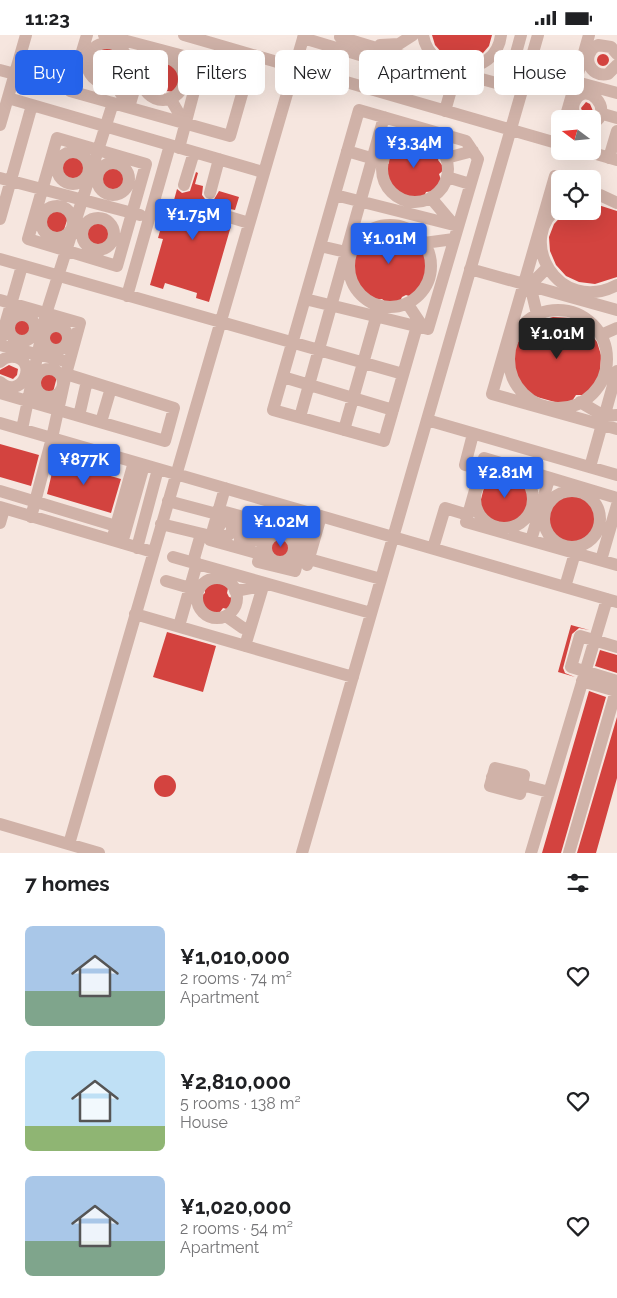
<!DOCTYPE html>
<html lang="en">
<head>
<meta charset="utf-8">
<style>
  :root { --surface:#fff; --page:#f2f2f2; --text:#202124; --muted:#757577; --accent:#2563eb }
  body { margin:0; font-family:Raleway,sans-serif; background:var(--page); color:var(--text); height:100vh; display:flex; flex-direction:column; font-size:19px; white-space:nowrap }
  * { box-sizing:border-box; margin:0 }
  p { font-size:16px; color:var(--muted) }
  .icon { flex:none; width:28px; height:28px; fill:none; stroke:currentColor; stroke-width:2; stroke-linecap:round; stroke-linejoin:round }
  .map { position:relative; height:818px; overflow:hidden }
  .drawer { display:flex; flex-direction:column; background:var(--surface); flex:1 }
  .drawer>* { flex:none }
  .top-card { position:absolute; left:15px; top:15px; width:588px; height:45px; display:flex; gap:10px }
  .needle { width:32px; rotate:286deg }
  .fabs { position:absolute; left:551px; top:75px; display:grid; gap:10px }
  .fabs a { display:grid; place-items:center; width:50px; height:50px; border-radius:8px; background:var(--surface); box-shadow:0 5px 20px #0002; font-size:25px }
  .price { position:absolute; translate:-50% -42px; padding:0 11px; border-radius:5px; background:var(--accent); color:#fff; font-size:16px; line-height:32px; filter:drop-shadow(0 1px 2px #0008) }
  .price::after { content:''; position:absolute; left:50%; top:30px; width:15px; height:11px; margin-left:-8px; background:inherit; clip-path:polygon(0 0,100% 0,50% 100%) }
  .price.current { background:#222; color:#fff }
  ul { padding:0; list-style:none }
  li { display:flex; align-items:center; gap:15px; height:125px; padding:0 25px }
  li span { display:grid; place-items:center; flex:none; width:140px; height:100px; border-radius:8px; color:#555 }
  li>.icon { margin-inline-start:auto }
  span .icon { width:60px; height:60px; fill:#fffc; stroke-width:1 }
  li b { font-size:21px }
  h2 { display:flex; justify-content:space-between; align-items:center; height:60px; padding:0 25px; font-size:21px }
  .tag { padding:0 18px; border-radius:8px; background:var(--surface); box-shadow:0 5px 20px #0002; font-size:18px; line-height:45px }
  .tag.current { background:var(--accent); color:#fff }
  .status { display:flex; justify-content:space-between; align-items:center; height:35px; padding:0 25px; background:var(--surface); direction:ltr }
  .status svg { height:14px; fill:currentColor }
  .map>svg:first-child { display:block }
  .building { fill:#d3433f }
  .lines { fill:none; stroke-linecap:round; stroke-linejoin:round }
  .street { stroke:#d0b2a8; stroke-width:12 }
</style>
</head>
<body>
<div class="status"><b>11:23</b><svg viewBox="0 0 49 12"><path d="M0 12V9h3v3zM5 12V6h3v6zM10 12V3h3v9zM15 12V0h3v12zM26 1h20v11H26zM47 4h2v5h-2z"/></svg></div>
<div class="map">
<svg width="617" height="818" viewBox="0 0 617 818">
  <rect width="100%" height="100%" fill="#f6e6df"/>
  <!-- building -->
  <path class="building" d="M 432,0 L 492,0 L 489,11 L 483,18 L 463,24 L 442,18 L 435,10 Z
    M 107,9 L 118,13 L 122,18 L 125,31 L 119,41 L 110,40 L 106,46 L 95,43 L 91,38 L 88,27 L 92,16 L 102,10 Z
    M597 25a6 6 0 1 1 12 0a6 6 0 1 1-12 0Z
    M 162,26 L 174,30 L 178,34 L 181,45 L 175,57 L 166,56 L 162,63 L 151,59 L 144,49 L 150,30 Z
    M 586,67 L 590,69 L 593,76 L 585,84 L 581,73 Z
    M 414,103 L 424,105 L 434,110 L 440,117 L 438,125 L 445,134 L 439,139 L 442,148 L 438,154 L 435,156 L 426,157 L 423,164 L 413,165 L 395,159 L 388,150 L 384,133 L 389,128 L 387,120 L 394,111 L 403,105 Z
    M58 132a14 14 0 1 1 28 0a14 14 0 1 1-28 0Z
    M98 144a15 15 0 1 1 30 0a15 15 0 1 1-30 0Z
    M 196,137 L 198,138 L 195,149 L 203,151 L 202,160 L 205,164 L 213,166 L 219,156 L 239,162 L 235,175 L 225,173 L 218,179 L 220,187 L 231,191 L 209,267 L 196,263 L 197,258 L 178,252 L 165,248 L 163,254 L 150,250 L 163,204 L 158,203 L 169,164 L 174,165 L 177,154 L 182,158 L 190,156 Z
    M 592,168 L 617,176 L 617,242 L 595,249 L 579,247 L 566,241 L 556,230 L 550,216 L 549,202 L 554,189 L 566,176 L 592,176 Z
    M 58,172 L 69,179 L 62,201 L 57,202 L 48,199 L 42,186 L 45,178 Z
    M83 200a15 15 0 1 1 30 0a15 15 0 1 1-30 0Z
    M 389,192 L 402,194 L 414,201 L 417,204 L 417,213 L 425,216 L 428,232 L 426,244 L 412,262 L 406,260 L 402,262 L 399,268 L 388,269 L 382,264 L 374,265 L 366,261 L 357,251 L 352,238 L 352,226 L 356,212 L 365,202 L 376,195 Z
    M 553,282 L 570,283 L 585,291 L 597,307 L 601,320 L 600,338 L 592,353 L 584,360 L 576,360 L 572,366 L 562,369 L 530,360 L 519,347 L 514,330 L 515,313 L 523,298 L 536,287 Z
    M11 293a11 11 0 1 1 22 0a11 11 0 1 1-22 0Z
    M47 304a10 10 0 1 1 20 0a10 10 0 1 1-20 0Z
    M 9,330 L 18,334 L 17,340 L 13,344 L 0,339 L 0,335 Z
    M 44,336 L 53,336 L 58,338 L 52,361 L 44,361 L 38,356 Z
    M 0,409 L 39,420 L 31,451 L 0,442 Z
    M 55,425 L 121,444 L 111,478 L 47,459 Z
    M 503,438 L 520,444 L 529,457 L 530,466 L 524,481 L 511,490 L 487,484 L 479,472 L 486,445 Z
    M546 484a25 25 0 1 1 50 0a25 25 0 1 1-50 0Z
    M 275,500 L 289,503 L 293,509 L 291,520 L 285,525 L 268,520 Z
    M 217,544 L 229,548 L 227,558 L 229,562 L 236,564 L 231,575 L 223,573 L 217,581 L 206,577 L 202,573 L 199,563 L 205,558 L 205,549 Z
    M 571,590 L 589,595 L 579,593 L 572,599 L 563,633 L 565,638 L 575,642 L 558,637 Z
    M 167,597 L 216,611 L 203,657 L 153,642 Z
    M 600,615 L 617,620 L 617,638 L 595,631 Z
    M 589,656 L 606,662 L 561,818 L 542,818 Z
    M 617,682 L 617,743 L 596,818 L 577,818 Z
    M154 751a11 11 0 1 1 22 0a11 11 0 1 1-22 0Z"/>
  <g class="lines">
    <!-- street -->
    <path class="street" d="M 87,0 L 70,56 L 230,101 L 248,38 L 104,0
      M 184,0 L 560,109
      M 423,0 C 430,43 496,44 501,0
      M 340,2 L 456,37
      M 303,3 L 410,35
      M87 28a20 20 0 1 1 40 0a20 20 0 1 1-40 0Z
      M 380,10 L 399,9 L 413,0
      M 617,19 L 611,12 L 598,10 C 580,19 589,43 608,39 L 617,30
      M142 44a21 21 0 1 1 42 0a21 21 0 1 1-42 0Z
      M 528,34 L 617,58
      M 0,35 L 15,39
      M 114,47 L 129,72
      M 8,63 L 263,137
      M 170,63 L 185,89
      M 129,72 L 147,12
      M 445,76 L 456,37 L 507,51 L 521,0
      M 603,79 L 617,83
      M 565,84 L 589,0
      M 577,84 C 573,79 572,74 574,68 C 585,42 617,76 592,89
      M 0,90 L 26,0
      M382 134a33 33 0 1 1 66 0a33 33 0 1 1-66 0Z
      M 57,103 L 146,129 L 117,231 L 28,204 Z
      M 179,113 L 202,26
      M 347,116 L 381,126
      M 586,116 L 617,125
      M57 133a16 16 0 1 1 32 0a16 16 0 1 1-32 0Z
      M 446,123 L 473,116
      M 609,123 L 617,96
      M97 144a16 16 0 1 1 32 0a16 16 0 1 1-32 0Z
      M 447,142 L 470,149
      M 0,143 L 140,180
      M 563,144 L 555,141 L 492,359 L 617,394
      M 184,150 L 194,117
      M 210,158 L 219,124
      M 335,160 L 458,191
      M 592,160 L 600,160 L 617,168
      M 431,163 L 453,189
      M41 187a16 16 0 1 1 32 0a16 16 0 1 1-32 0Z
      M 560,171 C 514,203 558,281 617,250
      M 226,181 L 249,188
      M82 199a16 16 0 1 1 32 0a16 16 0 1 1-32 0Z
      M 0,184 L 32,70
      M349 231a41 41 0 1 1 82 0a41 41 0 1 1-82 0Z
      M 424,208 L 454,204
      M 320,211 L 346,217
      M 0,224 L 403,339
      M 470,234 L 617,275
      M 127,261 L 170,110
      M 305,264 L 428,294 L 478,124 L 466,106 L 359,75 C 331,175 302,275 273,375 L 384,406 L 417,291
      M 0,265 L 80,288 L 66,339 L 174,373 L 165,406 L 0,358
      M 407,268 L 423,292
      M509 324a49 49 0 1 1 98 0a49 49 0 1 1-98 0Z
      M 537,279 L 530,250 L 547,233
      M9 293a13 13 0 1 1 26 0a13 13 0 1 1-26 0Z
      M44 303a12 12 0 1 1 24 0a12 12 0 1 1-24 0Z
      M 601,300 L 617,293
      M 0,307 L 22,231
      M 0,310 L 69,327
      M 0,327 C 4,323 9,321 15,322 C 39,327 21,366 0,347
      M35 348a14 14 0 1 1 28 0a14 14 0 1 1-28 0Z
      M 283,342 L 393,375
      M 580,367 L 604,381 L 617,380
      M 79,381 L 87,346
      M 300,382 L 384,82
      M 427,385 L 617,440
      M 101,387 L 111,353
      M 0,388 L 617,567
      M 22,394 L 46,279 L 113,68
      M 344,395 L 379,272
      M 473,399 L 465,430 L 481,434
      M 590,432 L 617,336
      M475 464a29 29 0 1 1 58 0a29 29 0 1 1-58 0Z
      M 225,453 L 210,505 L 260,519
      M544 484a28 28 0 1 1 56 0a28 28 0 1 1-56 0Z
      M 0,456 L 116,491
      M 617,463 L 484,423 L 466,487 L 617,530
      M 168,466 L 217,479 L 223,486 L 228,486 L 232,490 L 232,497 L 226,502 L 219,499 L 217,494 L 223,486
      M 0,472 L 153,517
      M 218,475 L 305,499 L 295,536 L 258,527 L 269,489
      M 31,482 L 52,403 L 66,339
      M 0,488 L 4,474
      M 232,488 L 240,485 L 245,493 L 253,495 L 255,502 L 251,508 L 246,508 L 240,504 L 239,498 L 245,493
      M 161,489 L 211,501 L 217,499
      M 114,498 L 134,427
      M266 513a14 14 0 1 1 28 0a14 14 0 1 1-28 0Z
      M 531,505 L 549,444
      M 122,508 L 144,430
      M 137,513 L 158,434
      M 433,513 L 445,473 L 468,480
      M 173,522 L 371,578
      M 309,524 L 381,544
      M 601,525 L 617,470
      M 193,527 L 201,499
      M 307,530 L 321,481
      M197 563a20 20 0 1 1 40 0a20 20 0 1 1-40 0Z
      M 166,546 L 197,555
      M 565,552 L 575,518
      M 235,556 L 263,551
      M 135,579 L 353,642
      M 226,581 L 243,593
      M 179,591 L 197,528
      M 245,611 L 264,548
      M 617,612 L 580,601 L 571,632 L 617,646
      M 495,733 L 524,740 L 520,759 L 490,751 Z
      M 492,742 L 549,757
      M 0,789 L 99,818
      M 69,809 L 304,0
      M 302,818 L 538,0
      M 531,818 L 607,564
      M 569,818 L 616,656 L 582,646"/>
  </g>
</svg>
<div class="fabs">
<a><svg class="needle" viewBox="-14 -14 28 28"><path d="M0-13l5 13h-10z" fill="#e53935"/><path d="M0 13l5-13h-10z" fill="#757577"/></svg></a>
<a><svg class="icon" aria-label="locate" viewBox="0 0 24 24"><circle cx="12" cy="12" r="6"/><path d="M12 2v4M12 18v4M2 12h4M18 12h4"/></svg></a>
</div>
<b class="price" style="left:414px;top:134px">¥3.34M</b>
<b class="price" style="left:193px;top:206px">¥1.75M</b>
<b class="price" style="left:389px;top:230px">¥1.01M</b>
<b class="price current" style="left:557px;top:325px">¥1.01M</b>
<b class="price" style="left:84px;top:451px">¥877K</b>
<b class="price" style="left:505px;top:464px">¥2.81M</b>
<b class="price" style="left:281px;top:513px">¥1.02M</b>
<div class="top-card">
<a class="tag current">Buy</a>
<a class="tag">Rent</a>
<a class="tag">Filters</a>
<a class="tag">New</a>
<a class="tag">Apartment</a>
<a class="tag">House</a>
</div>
</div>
<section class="drawer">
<h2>7 homes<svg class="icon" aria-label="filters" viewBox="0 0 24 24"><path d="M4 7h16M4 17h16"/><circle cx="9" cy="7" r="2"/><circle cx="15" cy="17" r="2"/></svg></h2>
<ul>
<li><span style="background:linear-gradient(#a9c7e8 65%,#7fa58c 0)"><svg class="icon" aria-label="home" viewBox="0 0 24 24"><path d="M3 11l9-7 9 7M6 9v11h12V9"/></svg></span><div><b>¥1,010,000</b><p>2 rooms · 74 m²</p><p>Apartment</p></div><svg class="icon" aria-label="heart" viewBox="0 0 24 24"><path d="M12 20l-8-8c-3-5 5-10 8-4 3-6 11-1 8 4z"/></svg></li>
<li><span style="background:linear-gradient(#bfe0f5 75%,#8fb573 0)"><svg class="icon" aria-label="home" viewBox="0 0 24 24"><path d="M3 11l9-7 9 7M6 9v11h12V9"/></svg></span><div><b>¥2,810,000</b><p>5 rooms · 138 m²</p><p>House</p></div><svg class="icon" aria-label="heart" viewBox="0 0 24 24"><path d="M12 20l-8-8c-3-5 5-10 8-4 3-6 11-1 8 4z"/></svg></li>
<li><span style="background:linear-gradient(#a9c7e8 65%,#7fa58c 0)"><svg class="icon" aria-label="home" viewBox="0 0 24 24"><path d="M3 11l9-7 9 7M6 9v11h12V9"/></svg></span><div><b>¥1,020,000</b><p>2 rooms · 54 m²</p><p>Apartment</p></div><svg class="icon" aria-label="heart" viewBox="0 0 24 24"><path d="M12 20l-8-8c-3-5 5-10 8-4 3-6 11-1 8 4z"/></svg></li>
</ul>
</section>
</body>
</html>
